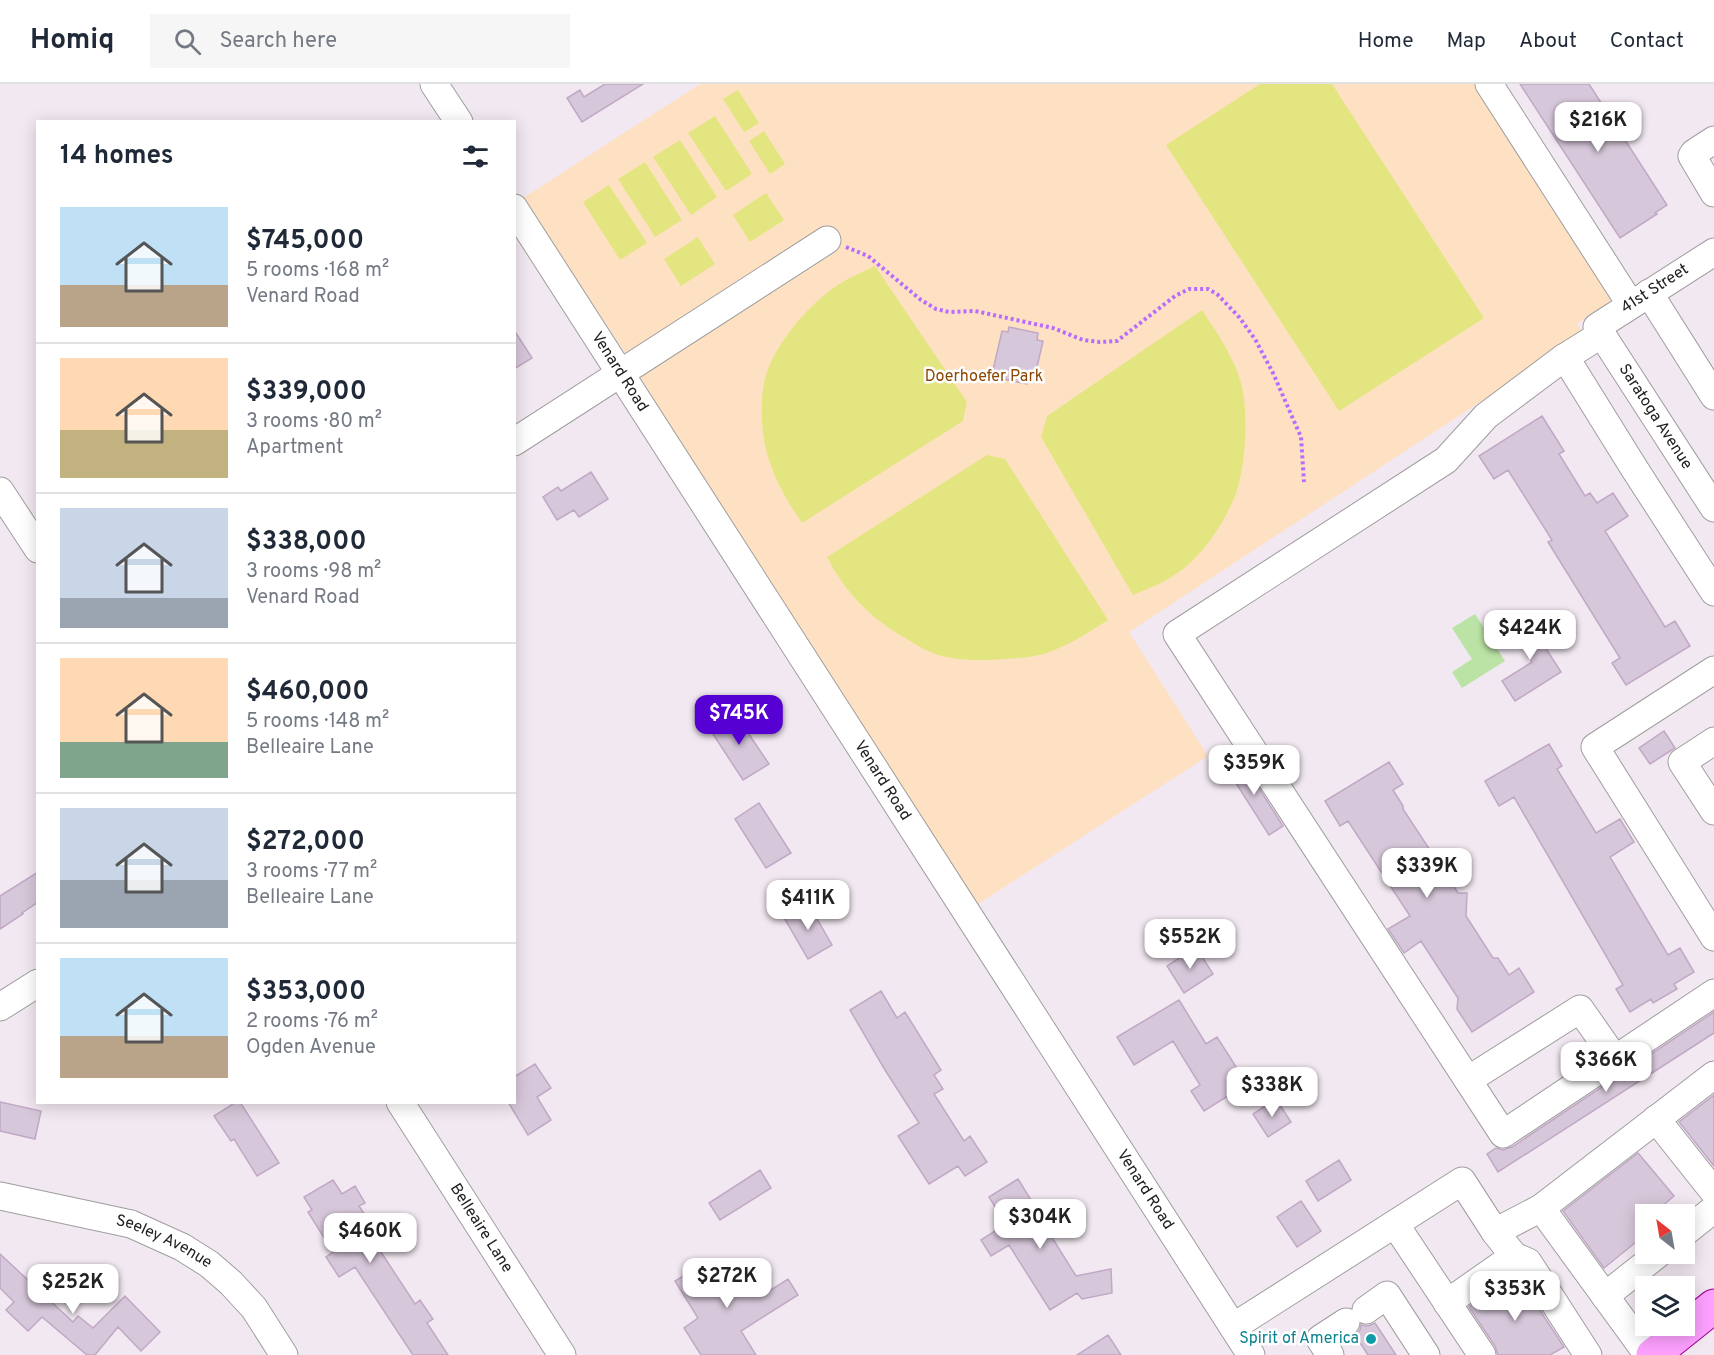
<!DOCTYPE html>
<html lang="en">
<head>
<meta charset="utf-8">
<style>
  :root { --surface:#fff; --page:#f6f6f7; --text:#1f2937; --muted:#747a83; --line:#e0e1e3; --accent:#5700d3 }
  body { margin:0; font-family:Overpass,sans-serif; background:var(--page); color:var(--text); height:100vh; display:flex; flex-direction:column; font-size:22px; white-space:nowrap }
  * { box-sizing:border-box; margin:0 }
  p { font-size:20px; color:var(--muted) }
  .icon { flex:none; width:33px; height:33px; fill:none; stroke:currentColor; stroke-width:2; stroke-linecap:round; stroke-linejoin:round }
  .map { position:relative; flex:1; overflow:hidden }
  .sheet { position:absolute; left:36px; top:36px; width:480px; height:984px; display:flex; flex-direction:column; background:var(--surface); border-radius:0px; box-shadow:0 3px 15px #0003 }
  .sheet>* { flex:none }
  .needle { width:39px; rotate:329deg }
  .controls { position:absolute; left:1635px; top:1120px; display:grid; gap:12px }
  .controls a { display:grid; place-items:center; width:60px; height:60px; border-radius:0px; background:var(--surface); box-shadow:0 3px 15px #0003; font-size:30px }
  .price { position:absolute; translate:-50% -51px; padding:0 14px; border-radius:12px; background:#fff; color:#222; font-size:20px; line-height:39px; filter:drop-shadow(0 2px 3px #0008) }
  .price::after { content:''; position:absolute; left:50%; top:36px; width:18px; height:14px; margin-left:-9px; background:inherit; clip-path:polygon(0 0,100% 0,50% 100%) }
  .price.selected { background:var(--accent); color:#fff }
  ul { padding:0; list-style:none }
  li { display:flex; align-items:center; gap:18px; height:150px; padding:0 24px }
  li+li { border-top:2px solid var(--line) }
  li span { display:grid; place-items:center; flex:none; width:168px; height:120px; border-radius:0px; color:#555 }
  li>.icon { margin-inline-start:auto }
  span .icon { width:72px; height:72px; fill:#fffc; stroke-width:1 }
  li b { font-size:26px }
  h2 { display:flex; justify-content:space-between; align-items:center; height:72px; padding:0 24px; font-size:26px }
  header { display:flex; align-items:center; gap:36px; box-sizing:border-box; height:84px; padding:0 30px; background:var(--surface); border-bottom:2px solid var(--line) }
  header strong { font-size:28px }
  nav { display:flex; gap:33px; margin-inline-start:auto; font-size:21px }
  .search { width:420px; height:54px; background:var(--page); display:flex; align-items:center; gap:15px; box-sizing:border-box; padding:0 21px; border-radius:0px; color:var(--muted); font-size:22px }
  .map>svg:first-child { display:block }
  .park { fill:#fee0c3 }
  .pitch { fill:#e3e680 }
  .water { fill:#bbe3a5 }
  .building { fill:#d7c7da; stroke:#c1a8c5; stroke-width:1.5 }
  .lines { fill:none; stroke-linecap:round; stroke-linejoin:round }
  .minor-casing { stroke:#9e9e9e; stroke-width:29 }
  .major-casing { stroke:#9f0091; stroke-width:35 }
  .path { stroke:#b86cff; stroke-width:4; stroke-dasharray:3 3; stroke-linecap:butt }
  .minor { stroke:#fff; stroke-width:27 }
  .major { stroke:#fda0ff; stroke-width:33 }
  .culture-dot { fill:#0f9aa8; stroke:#fff; stroke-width:2 }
  .labels { text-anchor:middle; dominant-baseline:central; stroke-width:5; stroke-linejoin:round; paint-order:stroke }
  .street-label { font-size:16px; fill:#212121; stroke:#fff }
  .park-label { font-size:16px; fill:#8c4703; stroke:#fff }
  .culture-label { font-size:16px; fill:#0d838f; stroke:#fff; text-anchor:end }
</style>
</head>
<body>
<header>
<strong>Homiq</strong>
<div class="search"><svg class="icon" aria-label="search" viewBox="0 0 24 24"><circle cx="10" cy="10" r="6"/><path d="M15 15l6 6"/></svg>Search here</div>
<nav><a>Home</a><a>Map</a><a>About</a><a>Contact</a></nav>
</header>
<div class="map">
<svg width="1714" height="1271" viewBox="0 0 1714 1271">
  <rect width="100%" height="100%" fill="#f2e8f1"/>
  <!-- park -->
  <path class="park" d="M 700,0 L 1479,0 L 1613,213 L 1609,218 L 1577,240 L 1584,250 L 1129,548 L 1208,672 L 975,822 L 652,318 L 641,293 L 523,114 Z"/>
  <!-- pitch -->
  <path class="pitch" d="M 1260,0 L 1332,0 L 1484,234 L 1339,327 L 1166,61 Z
    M 738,6 L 759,39 L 744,48 L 723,15 Z
    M 715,32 L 752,90 L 726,107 L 688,49 Z
    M 764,47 L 785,80 L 770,90 L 749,57 Z
    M 680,56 L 717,113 L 691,131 L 653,73 Z
    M 645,78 L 682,136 L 655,153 L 618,95 Z
    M 609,101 L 647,159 L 620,176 L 583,118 Z
    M 766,109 L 784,136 L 750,158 L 733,131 Z
    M 698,153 L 715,180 L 681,202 L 664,175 Z
    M 875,182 L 967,318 L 963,337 L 802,439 C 789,420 777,400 770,379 C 761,354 758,313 767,288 C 779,254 814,214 846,196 C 855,191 865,187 875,182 Z
    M 1202,226 C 1217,249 1234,273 1241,299 C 1249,329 1246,383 1235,412 C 1225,437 1209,461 1189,480 C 1173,495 1152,503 1133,511 L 1041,353 L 1047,332 Z
    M 987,371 L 1005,375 L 1108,536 C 1088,549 1069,561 1047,569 C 1034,573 1019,574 1006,575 C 984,577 959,577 938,571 C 926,567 915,560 905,554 C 870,534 845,508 827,473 Z"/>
  <!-- water -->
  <path class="water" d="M 1475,530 L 1505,577 L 1462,604 L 1452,588 L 1472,575 L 1452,544 Z"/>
  <!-- building -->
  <path class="building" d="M 605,0 L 643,0 L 582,38 L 567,14 L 580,6 L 584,13 Z
    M 1520,0 L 1589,0 L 1667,121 L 1655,129 L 1657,130 L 1620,154 Z
    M 1009,243 L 1038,249 L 1037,256 L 1043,257 L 1034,296 L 1029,295 L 1027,300 L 998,294 L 999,287 L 993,286 L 1002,247 L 1008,248 Z
    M 514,246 L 532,274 L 514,285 Z
    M 1542,332 L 1564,367 L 1559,370 L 1585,412 L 1590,409 L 1597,419 L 1613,409 L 1628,432 L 1605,447 L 1665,543 L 1675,537 L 1690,562 L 1626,601 L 1612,579 L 1620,574 L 1548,458 L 1552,456 L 1508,386 L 1494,395 L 1479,372 Z
    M 591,388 L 608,415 L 579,433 L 574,426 L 557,436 L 543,413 L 558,403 L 561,407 Z
    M 1524,530 L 1561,588 L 1515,617 L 1502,597 L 1532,578 L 1508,540 Z
    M 734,628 L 769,680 L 743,696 L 709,644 Z
    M 1664,647 L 1675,664 L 1650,680 L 1639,664 Z
    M 1549,660 L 1562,682 L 1557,685 L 1596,749 L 1620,735 L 1634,758 L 1610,773 L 1668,871 L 1680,864 L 1694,888 L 1674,900 L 1677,905 L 1653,919 L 1651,915 L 1630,928 L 1616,905 L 1623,901 L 1514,713 L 1499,722 L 1485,697 Z
    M 1239,673 L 1283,742 L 1269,751 L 1225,682 Z
    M 1389,678 L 1403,700 L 1393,706 L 1403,722 L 1403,725 L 1458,809 L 1467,809 L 1466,832 L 1493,874 L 1498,874 L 1509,891 L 1519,884 L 1534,908 L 1472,948 L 1457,925 L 1458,914 L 1421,857 L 1404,869 L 1388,845 L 1410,832 L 1348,737 L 1340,742 L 1325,717 Z
    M 759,719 L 791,769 L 766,784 L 735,735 Z
    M 38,788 L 38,818 L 22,829 L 23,830 L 0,845 L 0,812 Z
    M 808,819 L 832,861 L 808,875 L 783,832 Z
    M 1196,863 L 1213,890 L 1184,909 L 1167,882 Z
    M 881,907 L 897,934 L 905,928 L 941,986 L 934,991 L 943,1005 L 934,1010 L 964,1057 L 970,1052 L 987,1078 L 965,1092 L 958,1082 L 929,1100 L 898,1052 L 919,1039 L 885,986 L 850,926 Z
    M 1179,916 L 1206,960 L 1217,953 L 1247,1000 L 1204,1027 L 1191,1007 L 1200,1001 L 1173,957 L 1134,981 L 1117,953 Z
    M 1714,928 L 1714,949 L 1498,1088 L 1487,1070 L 1496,1064 L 1503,1066 L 1512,1063 Z
    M 535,980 L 551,1004 L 537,1013 L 551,1036 L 528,1051 L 508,1018 L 514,1018 L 514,993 Z
    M 1714,1011 L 1714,1082 L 1679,1038 Z
    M 1276,1015 L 1291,1038 L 1268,1053 L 1253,1030 Z
    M 0,1018 L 41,1027 L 35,1055 L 0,1047 Z
    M 236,1018 L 240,1018 L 279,1079 L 257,1092 L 234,1055 L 231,1057 L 214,1032 Z
    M 1638,1069 L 1674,1112 L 1660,1124 L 1665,1131 L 1646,1131 L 1646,1150 L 1604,1184 L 1563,1127 Z
    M 1339,1076 L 1351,1096 L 1318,1117 L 1306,1097 Z
    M 760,1086 L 771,1104 L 720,1136 L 709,1119 Z
    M 1018,1095 L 1034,1121 L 1037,1119 L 1053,1144 L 1048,1147 L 1076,1192 L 1111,1185 L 1112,1209 L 1082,1215 L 1077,1209 L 1050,1226 L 1009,1161 L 991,1172 L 981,1156 L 1006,1140 L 989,1113 Z
    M 333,1096 L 342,1110 L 355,1102 L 365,1119 L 359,1122 L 385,1162 L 379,1165 L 415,1220 L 420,1216 L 433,1235 L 427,1239 L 448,1271 L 413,1271 L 355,1183 L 339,1193 L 326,1173 L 333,1168 L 308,1128 L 312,1126 L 304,1113 Z
    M 1301,1117 L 1321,1147 L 1297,1163 L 1277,1133 Z
    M 0,1170 L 73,1238 L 78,1232 L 93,1244 L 125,1212 L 160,1248 L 141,1267 L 118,1243 L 95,1271 L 87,1271 L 42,1233 L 28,1247 L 6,1226 L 14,1218 L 0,1204 Z
    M 728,1177 L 750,1212 L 764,1203 L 768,1208 L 788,1195 L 798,1211 L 741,1247 L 756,1271 L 701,1271 L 684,1244 L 698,1234 L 675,1197 L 703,1180 L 709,1189 Z
    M 1516,1190 L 1564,1263 L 1550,1271 L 1498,1271 L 1495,1262 L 1469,1223 Z
    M 1375,1239 L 1396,1271 L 1368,1271 L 1355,1251 L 1360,1246 L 1361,1241 L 1368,1242 Z
    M 1108,1251 L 1121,1271 L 1077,1271 Z"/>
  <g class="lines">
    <!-- minor casing -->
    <g class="minor-casing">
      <g id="minor">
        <path d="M 434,0 L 459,38"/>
        <path d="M 1489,0 L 1631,221"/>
        <path d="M 1714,56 L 1694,69 L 1692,72 L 1714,109"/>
        <path id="s1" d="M 514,124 L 1251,1271"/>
        <path id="s2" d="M 1714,168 L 1597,243 L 1714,424"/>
        <path d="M 1649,209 L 1714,312"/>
        <path d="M 1602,250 L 1562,275 L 1486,332 L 1446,376 L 1177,550 L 1503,1050 L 1714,909"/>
        <path d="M 1565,273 L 1634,384 L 1714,508"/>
        <path d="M 514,358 L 827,156"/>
        <path d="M 0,407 L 38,465"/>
        <path d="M 1714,586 L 1595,663 L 1714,853"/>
        <path d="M 1714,657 L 1682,678 L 1714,727"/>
        <path d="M 0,923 L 38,899"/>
        <path d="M 1468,996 L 1580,925 L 1615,975"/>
        <path id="s3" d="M 400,1018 L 562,1271"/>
        <path d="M 1656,1035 L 1714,1108"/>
        <path id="s4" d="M 0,1112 L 131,1140 L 182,1163 L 209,1180 L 231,1199 L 254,1224 L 284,1271"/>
        <path d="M 1395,1140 L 1482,1271"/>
        <path d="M 1495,1148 L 1541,1124"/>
        <path d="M 1684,1149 L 1714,1125"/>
        <path d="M 1514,1172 L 1528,1178 L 1588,1271"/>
        <path d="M 1605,1212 L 1658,1170"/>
        <path d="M 1366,1226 L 1387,1211 L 1426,1271"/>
        <path d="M 1233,1243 L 1462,1097 L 1495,1148 L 1514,1172 L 1447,1219"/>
        <path d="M 1330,1271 L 1320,1255 L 1346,1238"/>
        <path d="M 1648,1271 L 1541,1124 L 1714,991"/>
      </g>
    </g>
    <!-- major casing -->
    <g class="major-casing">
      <path id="major" d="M 1653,1271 L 1714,1222"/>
    </g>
    <!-- path -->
    <path class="path" d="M 846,163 L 868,172 L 921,216 L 936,225 L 949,228 L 975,227 L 1053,244 L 1083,256 L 1100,258 L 1117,257 L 1175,212 L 1189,205 L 1208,205 L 1217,210 L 1239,233 L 1255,255 L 1273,289 L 1301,353 L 1304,398"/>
    <!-- minor -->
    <use href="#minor" class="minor"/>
    <!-- major -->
    <use href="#major" class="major"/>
  </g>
  <!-- markers -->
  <circle class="culture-dot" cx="1371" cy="1255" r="6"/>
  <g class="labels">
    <!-- street labels -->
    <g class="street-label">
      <text transform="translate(1655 205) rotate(-33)">41st Street</text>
      <text stroke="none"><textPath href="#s1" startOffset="195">Venard Road</textPath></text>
      <text stroke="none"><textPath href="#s2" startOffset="246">Saratoga Avenue</textPath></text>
      <text stroke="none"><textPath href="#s1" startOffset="681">Venard Road</textPath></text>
      <text stroke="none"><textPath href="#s1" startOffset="1167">Venard Road</textPath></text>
      <text stroke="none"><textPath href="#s3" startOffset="150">Belleaire Lane</textPath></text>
      <text stroke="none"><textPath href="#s4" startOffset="171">Seeley Avenue</textPath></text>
    </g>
    <!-- park labels -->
    <g class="park-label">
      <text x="984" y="293">Doerhoefer Park</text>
    </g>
    <!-- culture labels -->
    <g class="culture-label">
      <text x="1359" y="1255">Spirit of America</text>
    </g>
  </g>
</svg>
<div class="controls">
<a><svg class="needle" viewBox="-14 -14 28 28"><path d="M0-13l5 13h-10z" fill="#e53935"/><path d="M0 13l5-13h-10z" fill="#747a83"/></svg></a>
<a><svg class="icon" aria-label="layers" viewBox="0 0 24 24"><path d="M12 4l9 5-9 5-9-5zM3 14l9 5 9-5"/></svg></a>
</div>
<b class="price" style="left:1598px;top:69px">$216K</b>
<b class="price" style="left:1530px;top:577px">$424K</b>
<b class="price selected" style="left:739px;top:662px">$745K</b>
<b class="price" style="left:1254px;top:712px">$359K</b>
<b class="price" style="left:1427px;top:815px">$339K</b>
<b class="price" style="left:808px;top:847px">$411K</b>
<b class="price" style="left:1190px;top:886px">$552K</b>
<b class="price" style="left:1606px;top:1009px">$366K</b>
<b class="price" style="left:1272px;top:1034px">$338K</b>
<b class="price" style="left:1040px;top:1166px">$304K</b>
<b class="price" style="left:370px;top:1180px">$460K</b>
<b class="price" style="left:727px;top:1225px">$272K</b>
<b class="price" style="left:73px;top:1231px">$252K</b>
<b class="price" style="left:1515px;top:1238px">$353K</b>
<section class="sheet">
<h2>14 homes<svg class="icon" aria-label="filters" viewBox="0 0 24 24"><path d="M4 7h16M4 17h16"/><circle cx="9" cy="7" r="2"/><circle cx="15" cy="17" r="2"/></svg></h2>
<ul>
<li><span style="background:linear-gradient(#bfe0f5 65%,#b9a48a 0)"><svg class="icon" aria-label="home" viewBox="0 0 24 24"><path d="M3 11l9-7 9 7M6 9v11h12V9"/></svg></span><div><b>$745,000</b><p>5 rooms · 168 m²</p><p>Venard Road</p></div></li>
<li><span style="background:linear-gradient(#ffd9b3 60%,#c2b280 0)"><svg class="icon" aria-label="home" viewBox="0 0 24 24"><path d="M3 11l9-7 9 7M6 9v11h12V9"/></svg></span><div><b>$339,000</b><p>3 rooms · 80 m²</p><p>Apartment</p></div></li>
<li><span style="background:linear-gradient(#c9d6e8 75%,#9aa5b1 0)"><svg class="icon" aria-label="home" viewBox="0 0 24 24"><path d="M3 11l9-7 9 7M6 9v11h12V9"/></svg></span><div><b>$338,000</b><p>3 rooms · 98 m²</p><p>Venard Road</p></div></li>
<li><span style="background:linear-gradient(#ffd9b3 70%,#7fa58c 0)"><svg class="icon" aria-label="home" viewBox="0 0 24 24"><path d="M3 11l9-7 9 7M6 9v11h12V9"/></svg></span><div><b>$460,000</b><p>5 rooms · 148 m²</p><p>Belleaire Lane</p></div></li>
<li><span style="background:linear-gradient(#c9d6e8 60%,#9aa5b1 0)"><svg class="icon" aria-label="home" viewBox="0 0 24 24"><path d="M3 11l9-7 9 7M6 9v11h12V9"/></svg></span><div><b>$272,000</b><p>3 rooms · 77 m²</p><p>Belleaire Lane</p></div></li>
<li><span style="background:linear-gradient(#bfe0f5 65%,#b9a48a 0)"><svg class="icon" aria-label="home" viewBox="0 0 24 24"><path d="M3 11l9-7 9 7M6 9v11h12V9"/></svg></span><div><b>$353,000</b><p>2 rooms · 76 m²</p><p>Ogden Avenue</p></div></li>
</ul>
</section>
</div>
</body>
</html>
